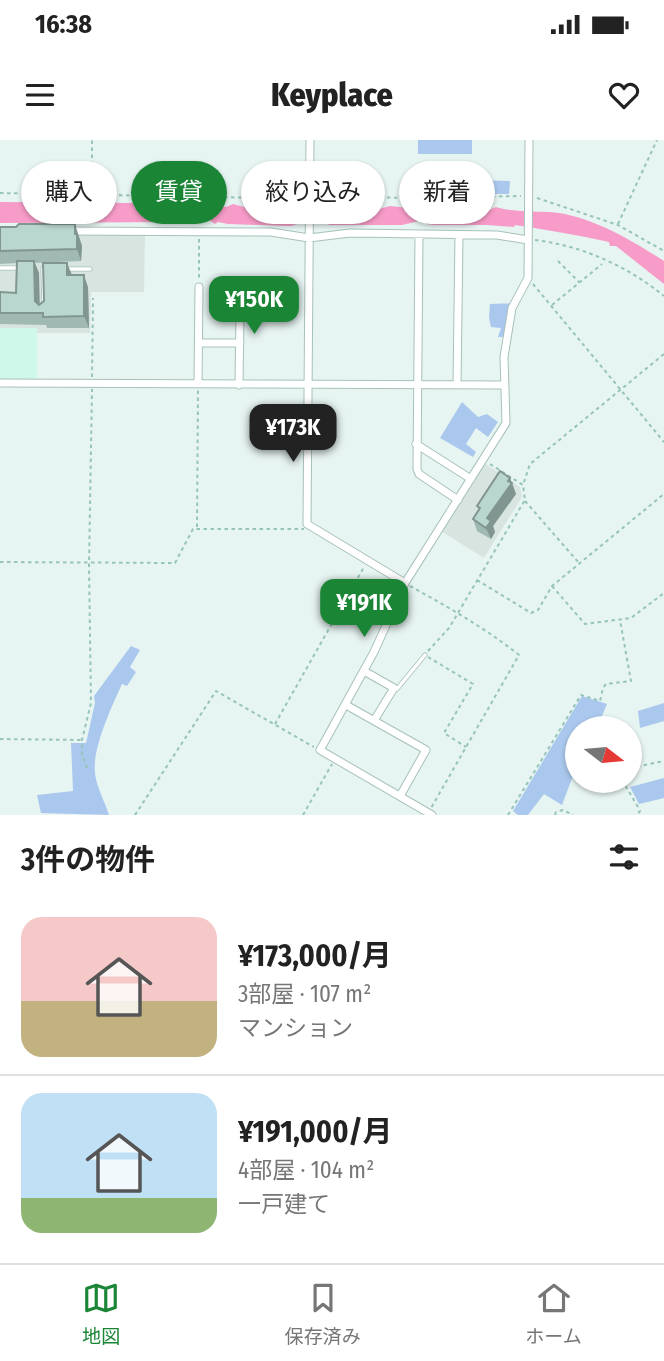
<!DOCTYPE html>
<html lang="ja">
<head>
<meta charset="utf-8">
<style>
  :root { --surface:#fff; --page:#f6f6f6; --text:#222; --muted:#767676; --line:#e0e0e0; --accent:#1b8536 }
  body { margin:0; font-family:"Fira Sans Condensed","Noto Sans JP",sans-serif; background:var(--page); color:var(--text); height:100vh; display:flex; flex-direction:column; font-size:26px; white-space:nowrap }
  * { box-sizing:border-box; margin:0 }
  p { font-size:23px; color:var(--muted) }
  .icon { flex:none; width:38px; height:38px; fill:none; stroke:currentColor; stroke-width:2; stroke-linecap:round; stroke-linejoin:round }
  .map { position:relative; height:675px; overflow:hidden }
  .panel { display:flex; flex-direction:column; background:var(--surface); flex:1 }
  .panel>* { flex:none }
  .top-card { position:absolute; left:21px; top:21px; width:623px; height:63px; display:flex; gap:14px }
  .needle { width:46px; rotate:106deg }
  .tools { position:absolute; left:565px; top:576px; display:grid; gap:14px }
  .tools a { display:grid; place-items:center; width:77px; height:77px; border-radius:50%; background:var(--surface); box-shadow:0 2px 5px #0004; font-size:35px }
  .price { position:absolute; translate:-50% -60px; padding:0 16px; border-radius:14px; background:var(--accent); color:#fff; font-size:23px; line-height:46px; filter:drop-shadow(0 2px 4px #0008) }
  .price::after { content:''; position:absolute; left:50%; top:42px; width:21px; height:16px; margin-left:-10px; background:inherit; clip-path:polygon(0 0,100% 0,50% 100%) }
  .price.current { background:#222; color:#fff }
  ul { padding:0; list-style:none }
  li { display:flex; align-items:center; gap:21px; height:175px; padding:0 21px }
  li+li { border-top:2px solid var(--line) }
  li span { display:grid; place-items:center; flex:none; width:196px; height:140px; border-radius:21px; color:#555 }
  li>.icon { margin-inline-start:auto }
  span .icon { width:84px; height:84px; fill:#fffc; stroke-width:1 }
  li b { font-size:30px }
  h2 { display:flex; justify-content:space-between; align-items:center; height:84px; padding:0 21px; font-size:30px }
  .chip { padding:0 24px; border-radius:32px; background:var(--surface); box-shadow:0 2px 5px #0004; font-size:24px; line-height:63px }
  .chip.current { background:var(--accent); color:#fff }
  .status { display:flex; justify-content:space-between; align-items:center; height:49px; padding:0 35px; background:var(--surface); direction:ltr }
  .status svg { height:19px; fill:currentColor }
  header { display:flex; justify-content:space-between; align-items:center; height:91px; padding:0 21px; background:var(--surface); font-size:32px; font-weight:800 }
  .dock { display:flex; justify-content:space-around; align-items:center; height:98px; border-top:2px solid var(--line); background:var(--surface); font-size:19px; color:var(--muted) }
  .dock a { display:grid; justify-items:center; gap:4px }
  .dock .current { color:var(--accent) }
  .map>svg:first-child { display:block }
  .commercial { fill:#cff8eb }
  .industrial { fill:#d8e4df }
  .green { fill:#aac8ed }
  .water { fill:#f79cc8 }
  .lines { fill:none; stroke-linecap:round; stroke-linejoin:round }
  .service-casing { stroke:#a7c1bb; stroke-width:5 }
  .minor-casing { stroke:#a7c1bb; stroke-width:9 }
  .path { stroke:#97c4b9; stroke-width:2; stroke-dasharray:3.5 3.5; stroke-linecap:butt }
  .service { stroke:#fff; stroke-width:3.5 }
  .minor { stroke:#fff; stroke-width:7 }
  .wall { fill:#a0b9b2 }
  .shaded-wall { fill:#829691 }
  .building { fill:#bad7cf; stroke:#829691; stroke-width:2 }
</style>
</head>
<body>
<div class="status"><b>16:38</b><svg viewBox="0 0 49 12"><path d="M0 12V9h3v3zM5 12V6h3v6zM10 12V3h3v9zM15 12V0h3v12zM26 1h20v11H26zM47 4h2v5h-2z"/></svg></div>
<header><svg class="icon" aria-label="menu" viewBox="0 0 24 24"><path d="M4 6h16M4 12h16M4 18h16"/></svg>Keyplace<svg class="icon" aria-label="heart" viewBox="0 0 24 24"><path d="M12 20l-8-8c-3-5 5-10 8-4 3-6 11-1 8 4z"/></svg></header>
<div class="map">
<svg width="664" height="675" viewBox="0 0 664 675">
  <rect width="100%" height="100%" fill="#e6f4f2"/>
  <!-- commercial -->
  <path class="commercial" d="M 0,188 L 37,188 L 37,241 L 0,241 Z"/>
  <!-- industrial -->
  <path class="industrial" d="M 81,94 L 145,95 L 144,152 L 91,152 L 90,193 L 37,193 L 37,188 L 0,188 L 0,95 Z
    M 484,323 L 520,347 L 522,357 L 484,418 L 441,391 Z"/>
  <!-- green -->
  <path class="green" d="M 418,0 L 472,0 L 472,14 L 418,14 Z
    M 472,40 L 510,41 L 509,54 L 471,54 Z
    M 513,163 L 504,197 L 498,197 L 501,188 L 491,187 L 489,178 L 490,164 Z
    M 462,262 L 478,277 L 487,274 L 498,282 L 488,297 L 476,288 L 466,304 L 476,312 L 473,317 L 440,298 Z
    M 131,506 L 140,510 L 130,527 L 136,532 L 127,546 L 122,544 C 112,566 92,608 95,633 C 96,646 105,662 109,675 L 41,673 L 37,655 L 73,651 L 71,603 L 86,603 L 95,563 L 94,556 Z
    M 582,556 L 607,564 L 597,588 L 578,588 L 577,625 L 562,665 L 544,654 L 528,675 L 518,675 L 513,671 Z
    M 664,563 L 664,581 L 640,588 L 638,571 Z
    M 664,638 L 664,658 L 639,664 L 630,647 Z"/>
  <!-- water -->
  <path class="water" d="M 305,57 L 305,68 L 330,69 L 341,66 L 351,71 L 353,68 L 375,65 L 379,69 L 390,66 L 409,68 L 465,66 L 470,69 L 476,66 L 489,70 L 496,67 C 512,72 532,71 550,72 C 590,75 631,100 664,121 L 664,144 L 616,106 L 610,106 L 609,102 C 577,95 547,90 515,85 L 514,87 L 487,85 L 434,85 L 427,84 L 423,80 L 402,85 L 329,85 L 326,81 C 314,84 303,81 291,86 L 228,84 L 218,82 L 215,84 L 203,76 L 198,79 L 194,77 L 184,78 L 181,82 L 0,83 L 0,62 L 133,63 L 135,68 L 159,69 L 162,63 L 173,63 L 180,68 L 185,64 L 190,66 L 199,64 L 200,59 L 202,65 L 226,67 L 233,64 L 255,70 L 262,65 L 303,67 Z"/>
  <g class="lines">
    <!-- service casing -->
    <g class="service-casing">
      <path id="service" d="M 0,128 L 21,128
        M 43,128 L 44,165
        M 68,129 L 90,129
        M 394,548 L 397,549 L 425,515"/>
    </g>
    <!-- minor casing -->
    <g class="minor-casing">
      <path id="minor" d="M 310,0 L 307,384 L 405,443
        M 67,91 L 271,92 L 309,98 L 350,93 L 497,95 L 528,100
        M 419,94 L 417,329 L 419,334 L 458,360
        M 238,147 L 237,168 L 240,174 L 239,245
        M 199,203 L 240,203
        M 0,243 L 503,245
        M 198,244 L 199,147
        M 457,245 L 459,95
        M 416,304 L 471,339
        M 364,531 L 394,548 L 375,579
        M 346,565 L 426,610 L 400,656
        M 432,675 L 320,610 L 374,512 L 405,443 L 506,283 L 504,217 L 512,168 L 528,138 L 529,0"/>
    </g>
    <!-- path -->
    <path class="path" d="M 0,53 L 267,58 L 304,54
      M 92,53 L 92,0
      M 317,55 L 404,58 L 521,56
      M 537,58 L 618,85 L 664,111
      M 618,84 L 657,0
      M 199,99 L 199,139
      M 535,100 C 583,106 627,126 664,156
      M 558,121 L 579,142
      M 533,144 L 664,302
      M 552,165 L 602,124
      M 92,237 L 93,158
      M 490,324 L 523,345 L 530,324 L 664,214
      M 525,361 L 579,423
      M 197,387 L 198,249
      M 0,422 L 175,423 L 193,389 L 304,389
      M 477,440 L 531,473 L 538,470 L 552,446 L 664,354
      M 410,446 C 448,467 485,488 519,515 L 431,668
      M 552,446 L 585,484 L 631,478 L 664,453
      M 428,511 L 449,488 L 525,360 L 523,345
      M 428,517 L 473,544 L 444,593 L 466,607
      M 275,584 L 364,427
      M 0,599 L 81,600
      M 87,628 L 82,614 L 82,600 L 91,563 L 89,426 L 92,249
      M 630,628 L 664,621
      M 622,640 L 638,667 L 640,671 L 637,675
      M 135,675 L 216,551 L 314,607
      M 303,675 L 332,624
      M 508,675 L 581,555 L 600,561 L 603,548 L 606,544 L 631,541 L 620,480
      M 555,675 L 556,672 L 563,670 L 573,675"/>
    <!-- service -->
    <use href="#service" class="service"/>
    <!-- minor -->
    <use href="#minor" class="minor"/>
  </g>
  <!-- wall -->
  <path class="wall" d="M 0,87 L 79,97 L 82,106 L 81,121 L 35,123 L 39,133 L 39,165 L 72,135 L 88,147 L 89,188 L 47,188 L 46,185 L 0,184 L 0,152 L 16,153 L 17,123 L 0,124 Z
    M 510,338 L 516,354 L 493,386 L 495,392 L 491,399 L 477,391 L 473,379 L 479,370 L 477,366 Z"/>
  <!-- shaded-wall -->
  <path class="shaded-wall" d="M 75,84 L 82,106 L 81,121 L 77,109 Z
    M 34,121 L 39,133 L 40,173 L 35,161 Z
    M 67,123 L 72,135 L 72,147 L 67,135 Z
    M 84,135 L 88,147 L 89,188 L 84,176 Z
    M 510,338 L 516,354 L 493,386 L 495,392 L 491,399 L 486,388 L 487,378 Z"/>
  <!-- building -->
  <path class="building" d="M 19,84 L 75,84 L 75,94 L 77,94 L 77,109 L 0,111 L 0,87 L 16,87 Z
    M 17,121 L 34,121 L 35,161 L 39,165 L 44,161 L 43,123 L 67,123 L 67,135 L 84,135 L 84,176 L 43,177 L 43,173 L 0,173 L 0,152 L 16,153 Z
    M 500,331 L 510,338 L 508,341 L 512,343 L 487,378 L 491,381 L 486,388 L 473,379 L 480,368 L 477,366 Z"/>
</svg>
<div class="tools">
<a><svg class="needle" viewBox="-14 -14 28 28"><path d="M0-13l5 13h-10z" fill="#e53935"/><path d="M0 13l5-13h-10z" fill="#767676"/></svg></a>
</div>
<b class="price" style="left:254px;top:196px">¥150K</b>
<b class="price current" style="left:293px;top:324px">¥173K</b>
<b class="price" style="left:364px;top:499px">¥191K</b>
<div class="top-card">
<a class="chip">購入</a>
<a class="chip current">賃貸</a>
<a class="chip">絞り込み</a>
<a class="chip">新着</a>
</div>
</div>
<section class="panel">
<h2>3件の物件<svg class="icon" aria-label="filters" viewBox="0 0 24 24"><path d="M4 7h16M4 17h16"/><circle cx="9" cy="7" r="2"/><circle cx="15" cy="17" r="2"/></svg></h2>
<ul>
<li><span style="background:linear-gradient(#f6c9c9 60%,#c2b280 0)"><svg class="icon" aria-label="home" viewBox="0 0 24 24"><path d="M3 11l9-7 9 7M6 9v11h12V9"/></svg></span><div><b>¥173,000/月</b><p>3部屋 · 107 m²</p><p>マンション</p></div></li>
<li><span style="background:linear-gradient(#bfe0f5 75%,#8fb573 0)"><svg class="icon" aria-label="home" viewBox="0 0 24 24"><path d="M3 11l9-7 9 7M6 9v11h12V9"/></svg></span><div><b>¥191,000/月</b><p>4部屋 · 104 m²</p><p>一戸建て</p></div></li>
</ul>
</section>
<nav class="dock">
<a class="current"><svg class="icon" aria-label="map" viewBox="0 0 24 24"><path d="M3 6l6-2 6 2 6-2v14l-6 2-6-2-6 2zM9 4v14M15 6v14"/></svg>地図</a>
<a><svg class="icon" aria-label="saved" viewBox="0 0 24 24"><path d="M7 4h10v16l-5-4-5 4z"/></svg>保存済み</a>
<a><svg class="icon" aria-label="home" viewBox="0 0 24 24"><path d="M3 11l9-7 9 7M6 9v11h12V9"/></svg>ホーム</a>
</nav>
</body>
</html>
